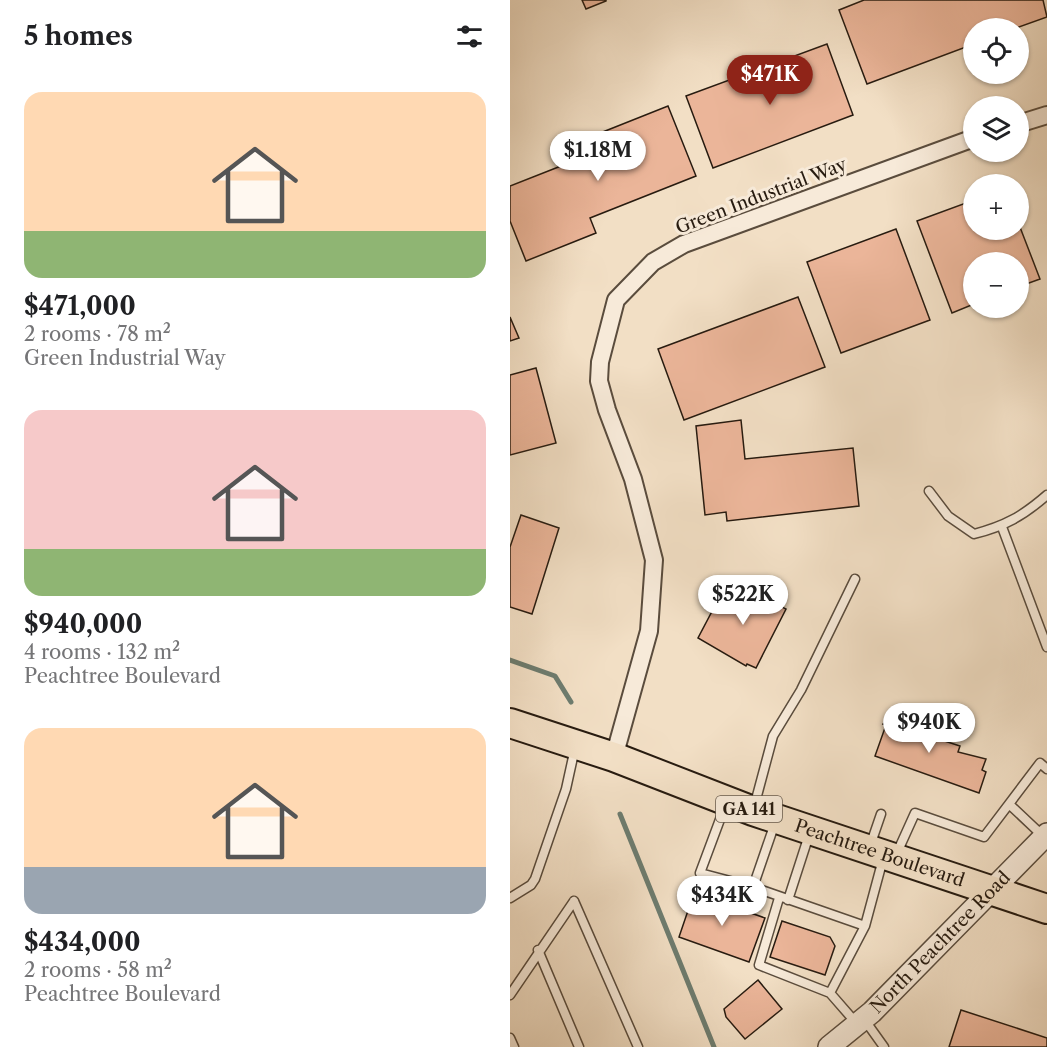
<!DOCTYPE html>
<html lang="en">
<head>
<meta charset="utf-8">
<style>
  :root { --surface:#fff; --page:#f2f2f2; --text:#202124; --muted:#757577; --accent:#8f2418 }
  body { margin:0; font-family:"Libre Caslon Text",serif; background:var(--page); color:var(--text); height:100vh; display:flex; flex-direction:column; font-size:22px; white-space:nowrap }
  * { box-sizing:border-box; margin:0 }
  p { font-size:20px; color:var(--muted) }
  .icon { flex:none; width:33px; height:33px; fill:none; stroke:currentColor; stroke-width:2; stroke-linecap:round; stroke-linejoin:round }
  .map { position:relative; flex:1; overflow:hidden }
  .drawer { display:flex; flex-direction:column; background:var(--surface); width:510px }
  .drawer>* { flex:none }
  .fabs { position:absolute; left:453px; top:18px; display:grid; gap:12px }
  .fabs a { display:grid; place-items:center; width:66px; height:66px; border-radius:50%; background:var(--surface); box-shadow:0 2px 4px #0004; font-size:30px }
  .price { position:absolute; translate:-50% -51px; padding:0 14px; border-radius:21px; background:#fff; color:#222; font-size:20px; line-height:39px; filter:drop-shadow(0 2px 3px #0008) }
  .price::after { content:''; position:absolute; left:50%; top:36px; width:18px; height:14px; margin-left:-9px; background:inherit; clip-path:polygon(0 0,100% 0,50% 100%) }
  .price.on { background:var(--accent); color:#fff }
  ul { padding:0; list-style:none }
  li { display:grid; align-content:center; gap:12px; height:318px; padding:0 24px }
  li span { display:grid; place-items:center; height:186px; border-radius:18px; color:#555 }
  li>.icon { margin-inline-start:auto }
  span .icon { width:108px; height:108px; fill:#fffc; stroke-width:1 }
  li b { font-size:26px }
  h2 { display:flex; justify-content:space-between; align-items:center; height:72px; padding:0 24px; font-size:26px }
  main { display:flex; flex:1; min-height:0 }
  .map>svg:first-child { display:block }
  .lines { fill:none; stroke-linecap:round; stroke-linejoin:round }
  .stream { stroke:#6d7c6f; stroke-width:5 }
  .building { fill:#ebb599; stroke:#271b10; stroke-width:1.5 }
  .service-casing { stroke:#5a4c3d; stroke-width:11 }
  .minor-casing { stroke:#5a4c3d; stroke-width:20 }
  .tertiary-casing { stroke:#5a4c3d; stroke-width:24 }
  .trunk-casing { stroke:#271b10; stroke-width:32 }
  .service { stroke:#f7ead9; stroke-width:8 }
  .minor { stroke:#f7ead9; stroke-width:16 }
  .tertiary { stroke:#f7ead9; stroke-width:21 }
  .trunk { stroke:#f2dfc5; stroke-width:28 }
  .labels { text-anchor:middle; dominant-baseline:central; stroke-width:6; stroke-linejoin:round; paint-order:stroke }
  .shield { fill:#f7ead9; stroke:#65594c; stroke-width:1.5 }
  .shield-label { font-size:16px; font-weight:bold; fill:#271b10 }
  .street-label { font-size:18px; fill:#271b10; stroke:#f7ead9 }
</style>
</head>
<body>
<main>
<section class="drawer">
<h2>5 homes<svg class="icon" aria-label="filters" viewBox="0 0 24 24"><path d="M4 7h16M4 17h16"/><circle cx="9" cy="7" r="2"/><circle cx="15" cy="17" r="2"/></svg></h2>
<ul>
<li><span style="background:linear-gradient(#ffd9b3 75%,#8fb573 0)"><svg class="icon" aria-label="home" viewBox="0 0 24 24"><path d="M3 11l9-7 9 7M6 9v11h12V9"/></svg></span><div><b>$471,000</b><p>2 rooms · 78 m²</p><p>Green Industrial Way</p></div></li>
<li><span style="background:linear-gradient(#f6c9c9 75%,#8fb573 0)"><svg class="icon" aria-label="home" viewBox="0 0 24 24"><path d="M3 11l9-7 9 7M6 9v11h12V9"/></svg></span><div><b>$940,000</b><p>4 rooms · 132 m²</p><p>Peachtree Boulevard</p></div></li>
<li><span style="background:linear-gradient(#ffd9b3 75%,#9aa5b1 0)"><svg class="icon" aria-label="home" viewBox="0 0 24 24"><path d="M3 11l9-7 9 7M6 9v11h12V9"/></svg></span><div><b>$434,000</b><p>2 rooms · 58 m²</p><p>Peachtree Boulevard</p></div></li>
</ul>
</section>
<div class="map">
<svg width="537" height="1047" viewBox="0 0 537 1047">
  <rect width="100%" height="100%" fill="#f2dfc5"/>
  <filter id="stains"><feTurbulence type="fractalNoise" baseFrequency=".00333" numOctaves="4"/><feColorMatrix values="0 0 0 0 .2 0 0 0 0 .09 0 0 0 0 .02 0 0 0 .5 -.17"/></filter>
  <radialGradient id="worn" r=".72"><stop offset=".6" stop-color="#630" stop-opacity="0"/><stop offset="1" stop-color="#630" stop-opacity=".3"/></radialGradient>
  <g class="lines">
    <!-- stream -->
    <path class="stream" d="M 0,660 L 45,676 L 61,702
      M 110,814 L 204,1047"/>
  </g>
  <!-- building -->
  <path class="building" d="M 72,0 L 96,0 L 96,1 L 76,9 Z
    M 354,0 L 533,0 L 537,17 L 506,28 L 464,28 L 464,44 L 357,84 L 329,10 Z
    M 317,44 L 343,115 L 203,168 L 176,96 Z
    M 158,106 L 186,176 L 80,218 L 86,233 L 16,261 L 0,221 L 0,186 L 56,164 L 50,149 Z
    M 464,200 L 464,230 L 508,230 L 508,222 L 530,279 L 508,287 L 508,262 L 464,262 L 464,304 L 442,313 L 407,221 Z
    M 386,229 L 420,320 L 331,353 L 297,262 Z
    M 288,297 L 315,367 L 174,420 L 148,349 Z
    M 0,317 L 9,338 L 0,341 Z
    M 26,368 L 46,443 L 0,455 L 0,375 Z
    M 231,420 L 235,459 L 343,448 L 349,506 L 217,521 L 216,512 L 195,515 L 186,426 Z
    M 11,515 L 49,528 L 22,614 L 0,607 L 0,547 Z
    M 228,584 L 276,609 L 246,668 L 237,664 L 236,666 L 188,638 L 208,600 L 218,605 Z
    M 397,706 L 399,724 L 420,732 L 419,736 L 450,746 L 448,752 L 476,759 L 472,770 L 476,772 L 469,793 L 365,756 L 376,725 L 373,724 L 378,717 Z
    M 184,893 L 255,918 L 239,962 L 169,937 Z
    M 272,921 L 320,937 L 325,946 L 315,975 L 260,957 Z
    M 248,980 L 272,1009 L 235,1039 L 216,1017 L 214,1009 Z
    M 451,1010 L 537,1038 L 537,1047 L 439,1047 Z"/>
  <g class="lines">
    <!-- service casing -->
    <g class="service-casing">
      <path id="service" d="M 419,491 L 438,516 L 464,534 C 495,526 513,516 537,495
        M 492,527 L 537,647
        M 499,804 L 534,837
        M 215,806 L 190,873 L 243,887 L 355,926
        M 244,807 L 263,736 L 291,690 L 345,579
        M 360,846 L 371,814
        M 386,855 L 405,813 L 474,837 L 530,763 L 537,769
        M 243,887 L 265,823
        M 0,898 L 21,885 L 25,879 L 56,789 L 65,748
        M 269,898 L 249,965 L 320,993
        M 278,900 L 299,835
        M 64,901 L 128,1047
        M 28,950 L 69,1047
        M 0,995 L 64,901
        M 354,1019 L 374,1047
        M 347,1024 L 320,993 L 355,926 L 373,859
        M 0,1038 L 4,1047"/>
    </g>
    <!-- minor casing -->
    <g class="minor-casing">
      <path id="minor" d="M 508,124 L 537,115
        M 104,757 L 139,631 L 144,560 L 123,479 L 97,410 L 89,381 L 90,362 L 106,300 L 143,262 L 174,244 L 464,138"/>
    </g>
    <!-- tertiary casing -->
    <g class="tertiary-casing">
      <g id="tertiary">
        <path id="s1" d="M 319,1047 L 362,1012 L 537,834"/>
      </g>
    </g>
    <!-- trunk casing -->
    <g class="trunk-casing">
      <g id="trunk">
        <path id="s2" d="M 0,723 L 104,757 L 243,811 L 537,909"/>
      </g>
    </g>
    <!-- service -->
    <use href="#service" class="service"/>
    <!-- minor -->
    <use href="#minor" class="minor"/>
    <!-- tertiary -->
    <use href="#tertiary" class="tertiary"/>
    <!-- trunk -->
    <use href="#trunk" class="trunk"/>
  </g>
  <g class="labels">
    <!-- shield labels -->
    <rect class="shield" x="206" y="796" width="66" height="26" rx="4.5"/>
    <g class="shield-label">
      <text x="239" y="809">GA 141</text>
    </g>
    <!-- street labels -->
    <g class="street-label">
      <text transform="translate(251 196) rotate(-21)">Green Industrial Way</text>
      <text stroke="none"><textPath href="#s2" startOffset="392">Peachtree Boulevard</textPath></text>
      <text stroke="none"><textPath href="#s1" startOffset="153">North Peachtree Road</textPath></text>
    </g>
  </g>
  <rect width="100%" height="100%" filter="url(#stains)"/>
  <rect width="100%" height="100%" fill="url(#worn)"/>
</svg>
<div class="fabs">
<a><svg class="icon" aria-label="locate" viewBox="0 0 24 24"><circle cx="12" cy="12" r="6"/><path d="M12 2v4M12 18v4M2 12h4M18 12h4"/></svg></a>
<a><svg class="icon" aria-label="layers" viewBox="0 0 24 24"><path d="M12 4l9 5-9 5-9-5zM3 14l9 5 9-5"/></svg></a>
<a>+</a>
<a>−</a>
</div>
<b class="price on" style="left:260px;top:106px">$471K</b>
<b class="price" style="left:88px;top:182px">$1.18M</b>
<b class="price" style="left:233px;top:626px">$522K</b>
<b class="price" style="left:419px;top:754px">$940K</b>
<b class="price" style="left:212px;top:927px">$434K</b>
</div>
</main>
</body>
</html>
